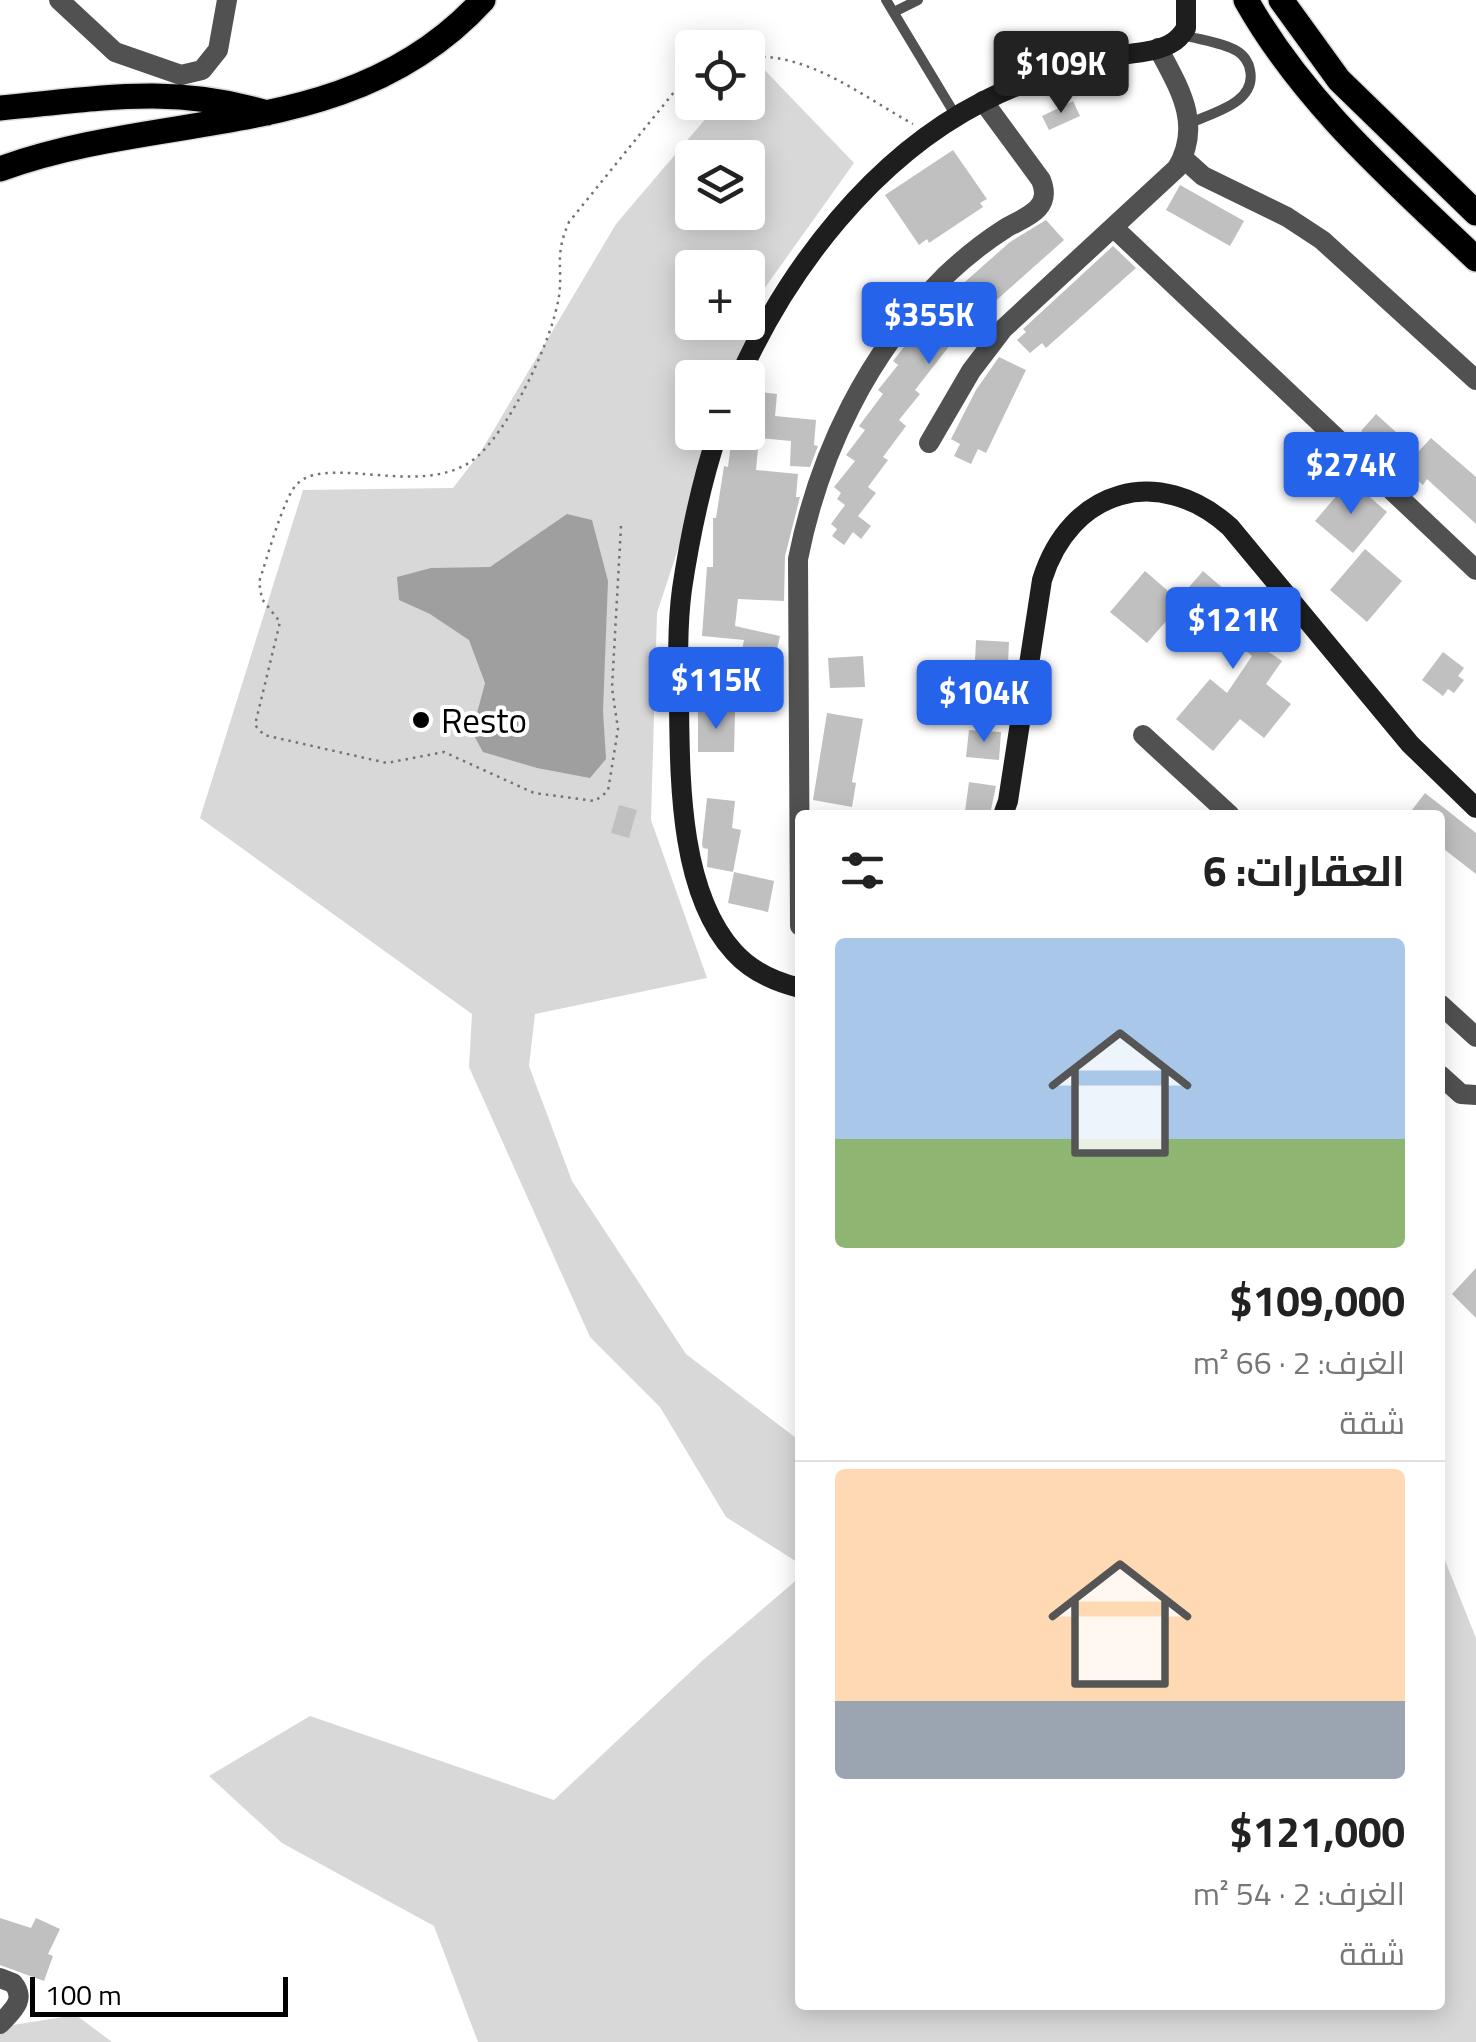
<!DOCTYPE html>
<html lang="ar">
<head>
<meta charset="utf-8">
<style>
  :root { --surface:#fff; --page:#f2f2f2; --text:#222; --muted:#767676; --line:#e0e0e0; --accent:#2563eb }
  body { margin:0; font-family:"Titillium Web",Cairo,sans-serif; background:var(--page); color:var(--text); direction:rtl; height:100vh; display:flex; flex-direction:column; font-size:38px; white-space:nowrap }
  * { box-sizing:border-box; margin:0 }
  p { font-size:32px; color:var(--muted) }
  .icon { flex:none; width:55px; height:55px; fill:none; stroke:currentColor; stroke-width:2; stroke-linecap:round; stroke-linejoin:round }
  .map { position:relative; flex:1; overflow:hidden; direction:ltr }
  .side { position:absolute; left:795px; top:810px; width:650px; height:1200px; display:flex; flex-direction:column; background:var(--surface); border-radius:10px; box-shadow:0 5px 25px #0003; direction:rtl }
  .side>* { flex:none }
  .fabs { position:absolute; left:675px; top:30px; display:grid; gap:20px }
  .fabs a { display:grid; place-items:center; width:90px; height:90px; border-radius:10px; background:var(--surface); box-shadow:0 5px 25px #0003; font-size:50px }
  .scale { position:absolute; left:30px; bottom:25px; width:258px; box-sizing:border-box; padding-left:10px; border:5px solid #000; border-top:0; font-size:28px; line-height:35px; white-space:nowrap; color:#000; -webkit-text-stroke:8px #fff; paint-order:stroke }
  .price { position:absolute; translate:-50% -85px; padding:0 22px; border-radius:10px; background:var(--accent); color:#fff; font-size:32px; line-height:65px; filter:drop-shadow(0 2px 5px #0008) }
  .price::after { content:''; position:absolute; left:50%; top:60px; width:30px; height:22px; margin-left:-15px; background:inherit; clip-path:polygon(0 0,100% 0,50% 100%) }
  .price.on { background:#222; color:#fff }
  ul { padding:0; list-style:none }
  li { display:grid; align-content:center; gap:20px; height:530px; padding:0 40px }
  li+li { border-top:2px solid var(--line) }
  li span { display:grid; place-items:center; height:310px; border-radius:10px; color:#555 }
  li>.icon { margin-inline-start:auto }
  span .icon { width:180px; height:180px; fill:#fffc; stroke-width:1 }
  li b { font-size:42px }
  h2 { display:flex; justify-content:space-between; align-items:center; height:120px; padding:0 40px; font-size:42px }
  .map>svg:first-child { display:block }
  .green { fill:#d8d8d8; fill-rule:evenodd }
  .water { fill:#9f9f9f }
  .building { fill:#c0c0c0 }
  .lines { fill:none; stroke-linecap:round; stroke-linejoin:round }
  .primary-casing { stroke:#dbdbdb; stroke-width:28 }
  .path { stroke:#737373; stroke-width:2.5; stroke-dasharray:2.5 5; stroke-linecap:butt }
  .lane { stroke:#515151; stroke-width:10 }
  .street { stroke:#515151; stroke-width:20 }
  .secondary { stroke:#1e1e1e; stroke-width:20 }
  .primary { stroke:#000; stroke-width:25 }
  .poi-dot { fill:#000; stroke:#fff; stroke-width:4 }
  .labels { text-anchor:middle; dominant-baseline:central; stroke-width:8; stroke-linejoin:round; paint-order:stroke }
  .poi-label { font-size:35px; fill:#000; stroke:#fff; text-anchor:start }
</style>
</head>
<body>
<div class="map">
<svg width="1476" height="2042" viewBox="0 0 1476 2042">
  <rect width="100%" height="100%" fill="#fff"/>
  <!-- green -->
  <path class="green" d="M 755,60 L 854,163 L 764,289 L 734,377 L 692,378 L 692,432 L 716,433 L 657,613 L 651,820 L 707,978 L 535,1014 L 529,1066 L 572,1181 L 686,1354 L 800,1441 L 800,1564 L 726,1517 L 660,1407 L 590,1337 L 469,1067 L 472,1014 L 200,818 L 303,490 L 453,488 L 480,453 L 616,224 L 719,103 L 748,102 L 748,68 ZM 692,158 L 748,158 L 748,212 L 692,212 ZM 692,268 L 748,268 L 748,322 L 692,322 Z
    M 1440,1548 L 1476,1638 L 1476,2042 L 478,2042 L 434,1926 L 282,1843 L 209,1776 L 310,1716 L 554,1800 L 702,1661 L 800,1577 L 800,2005 L 1440,2005 Z
    M 76,2015 L 112,2042 L 0,2042 L 0,2027 Z"/>
  <!-- water -->
  <path class="water" d="M 567,514 L 592,520 L 608,581 L 603,711 L 606,759 L 590,778 L 537,768 L 483,752 L 472,732 L 485,683 L 469,640 L 430,614 L 399,600 L 397,577 L 431,568 L 490,567 Z"/>
  <!-- building -->
  <path class="building" d="M 1073,101 L 1080,116 L 1049,130 L 1042,116 Z
    M 953,150 L 987,199 L 980,203 L 983,207 L 929,243 L 927,239 L 919,245 L 885,195 Z
    M 1180,185 L 1244,221 L 1230,246 L 1166,210 Z
    M 1046,220 L 1064,240 L 974,320 L 972,317 L 915,390 L 920,394 L 899,420 L 906,426 L 883,457 L 888,460 L 868,487 L 876,493 L 858,516 L 871,526 L 861,539 L 853,532 L 844,545 L 832,536 L 837,529 L 831,524 L 845,505 L 837,499 L 841,493 L 834,487 L 855,461 L 846,455 L 865,430 L 859,426 L 883,394 L 878,390 L 898,365 L 893,361 L 932,311 L 1010,242 Z
    M 1113,246 L 1136,268 L 1046,348 L 1042,343 L 1030,353 L 1017,340 L 1026,332 L 1023,329 Z
    M 999,357 L 1026,370 L 986,453 L 978,449 L 971,464 L 954,456 L 960,444 L 951,439 L 976,390 Z
    M 750,391 L 777,394 L 775,416 L 816,420 L 814,445 L 818,446 L 810,467 L 790,466 L 791,441 L 759,438 L 756,470 L 798,474 L 796,497 L 800,497 L 785,556 L 784,601 L 738,599 L 735,626 L 780,636 L 770,680 L 737,673 L 744,640 L 702,636 L 707,567 L 713,567 L 713,518 L 716,518 L 724,466 L 728,467 L 731,444 L 739,445 L 740,432 L 748,432 Z
    M 1376,414 L 1418,452 L 1431,438 L 1476,477 L 1476,524 L 1427,479 L 1423,485 L 1393,459 L 1387,466 L 1365,446 L 1371,439 L 1361,431 Z
    M 1350,480 L 1387,512 L 1353,553 L 1315,521 Z
    M 1365,549 L 1402,581 L 1367,622 L 1330,590 Z
    M 1145,571 L 1182,603 L 1147,643 L 1110,612 Z
    M 1203,571 L 1267,626 L 1254,642 L 1282,661 L 1266,684 L 1291,704 L 1264,738 L 1240,719 L 1213,751 L 1176,719 L 1210,679 L 1227,693 L 1252,656 L 1182,595 Z
    M 976,640 L 1009,642 L 1006,704 L 973,702 Z
    M 1443,652 L 1464,668 L 1458,676 L 1464,680 L 1454,693 L 1448,689 L 1443,696 L 1422,680 Z
    M 863,656 L 865,687 L 830,688 L 828,658 Z
    M 698,712 L 735,712 L 734,752 L 698,752 Z
    M 827,713 L 863,719 L 852,782 L 856,783 L 852,807 L 813,800 Z
    M 969,730 L 1001,732 L 999,760 L 966,757 Z
    M 969,782 L 996,786 L 990,814 L 965,811 Z
    M 1425,793 L 1476,833 L 1476,874 L 1440,846 L 1440,815 L 1408,815 Z
    M 707,798 L 735,801 L 732,828 L 741,830 L 733,872 L 707,867 L 708,849 L 703,848 L 702,844 Z
    M 619,805 L 637,810 L 629,838 L 611,833 Z
    M 734,872 L 774,881 L 768,912 L 728,903 Z
    M 1476,1268 L 1476,1318 L 1452,1294 Z
    M 0,1918 L 31,1928 L 36,1918 L 60,1929 L 48,1954 L 53,1956 L 44,1981 L 0,1965 Z"/>
  <g class="lines">
    <!-- primary casing -->
    <g class="primary-casing">
      <path id="primary" d="M 1246,0 C 1304,103 1391,178 1476,259
        M 1281,0 L 1339,80 L 1476,213
        M 0,108 C 97,99 171,84 267,113
        M 0,169 C 167,108 352,143 483,0"/>
    </g>
    <!-- path -->
    <path class="path" d="M 748,57 C 808,52 862,96 913,124
      M 621,526 L 612,688 L 618,729 L 608,791 L 595,801 L 534,793 L 444,752 L 387,763 L 264,735 L 255,725 L 280,622 L 262,599 L 259,582 C 266,562 284,495 298,483 C 331,453 432,503 481,453 C 513,421 552,341 559,296 C 563,266 554,256 569,222 L 687,76 L 692,74"/>
    <!-- lane -->
    <path class="lane" d="M 886,0 L 956,116
      M 894,12 L 918,0
      M 1183,35 C 1200,40 1222,42 1237,51 C 1244,55 1249,63 1250,70 C 1257,103 1212,113 1190,123"/>
    <!-- street -->
    <path class="street" d="M 59,0 L 115,52 L 181,75 L 202,70 L 218,50 L 227,0
      M 1183,158 L 1203,176 L 1287,217 L 1322,240 L 1476,380
      M 1113,227 L 1476,570
      M 929,443 L 971,371 L 1003,329 L 1177,168 C 1203,124 1179,88 1158,48
      M 1143,735 L 1230,815
      M 800,926 L 798,559 C 819,453 868,353 945,276 C 964,258 984,242 1006,228 C 1016,222 1030,217 1038,208 C 1046,199 1045,190 1041,180 L 983,101
      M 1440,1004 L 1476,1037
      M 1440,1075 L 1461,1094 L 1476,1095
      M 0,1978 L 13,1983 C 27,2000 12,2011 0,2024"/>
    <!-- secondary -->
    <path class="secondary" d="M 739,378 C 788,268 873,158 982,102 C 1020,82 1062,69 1104,58 C 1125,53 1151,54 1170,44 C 1178,40 1182,35 1186,28 L 1186,0
      M 718,432 C 701,483 690,536 682,589 C 677,626 678,666 679,703 C 680,779 679,892 734,952 C 752,972 775,982 800,988
      M 1003,815 L 1008,801 L 1042,580 C 1070,489 1159,463 1230,527 L 1410,744 L 1476,808"/>
    <!-- primary -->
    <use href="#primary" class="primary"/>
  </g>
  <!-- markers -->
  <circle class="poi-dot" cx="421" cy="720" r="10"/>
  <g class="labels">
    <!-- poi labels -->
    <g class="poi-label">
      <text x="441" y="720">Resto</text>
    </g>
  </g>
</svg>
<div class="fabs">
<a><svg class="icon" aria-label="locate" viewBox="0 0 24 24"><circle cx="12" cy="12" r="6"/><path d="M12 2v4M12 18v4M2 12h4M18 12h4"/></svg></a>
<a><svg class="icon" aria-label="layers" viewBox="0 0 24 24"><path d="M12 4l9 5-9 5-9-5zM3 14l9 5 9-5"/></svg></a>
<a>+</a>
<a>−</a>
</div>
<div class="scale">100 m</div>
<b class="price on" style="left:1061px;top:116px">$109K</b>
<b class="price" style="left:929px;top:367px">$355K</b>
<b class="price" style="left:1351px;top:517px">$274K</b>
<b class="price" style="left:1233px;top:672px">$121K</b>
<b class="price" style="left:716px;top:732px">$115K</b>
<b class="price" style="left:984px;top:745px">$104K</b>
<section class="side">
<h2>العقارات: 6<svg class="icon" aria-label="filters" viewBox="0 0 24 24"><path d="M4 7h16M4 17h16"/><circle cx="9" cy="7" r="2"/><circle cx="15" cy="17" r="2"/></svg></h2>
<ul>
<li><span style="background:linear-gradient(#a9c7e8 65%,#8fb573 0)"><svg class="icon" aria-label="home" viewBox="0 0 24 24"><path d="M3 11l9-7 9 7M6 9v11h12V9"/></svg></span><div><b>$109,000</b><p>الغرف: 2 · 66 m²</p><p>شقة</p></div></li>
<li><span style="background:linear-gradient(#ffd9b3 75%,#9aa5b1 0)"><svg class="icon" aria-label="home" viewBox="0 0 24 24"><path d="M3 11l9-7 9 7M6 9v11h12V9"/></svg></span><div><b>$121,000</b><p>الغرف: 2 · 54 m²</p><p>شقة</p></div></li>
</ul>
</section>
</div>
</body>
</html>
